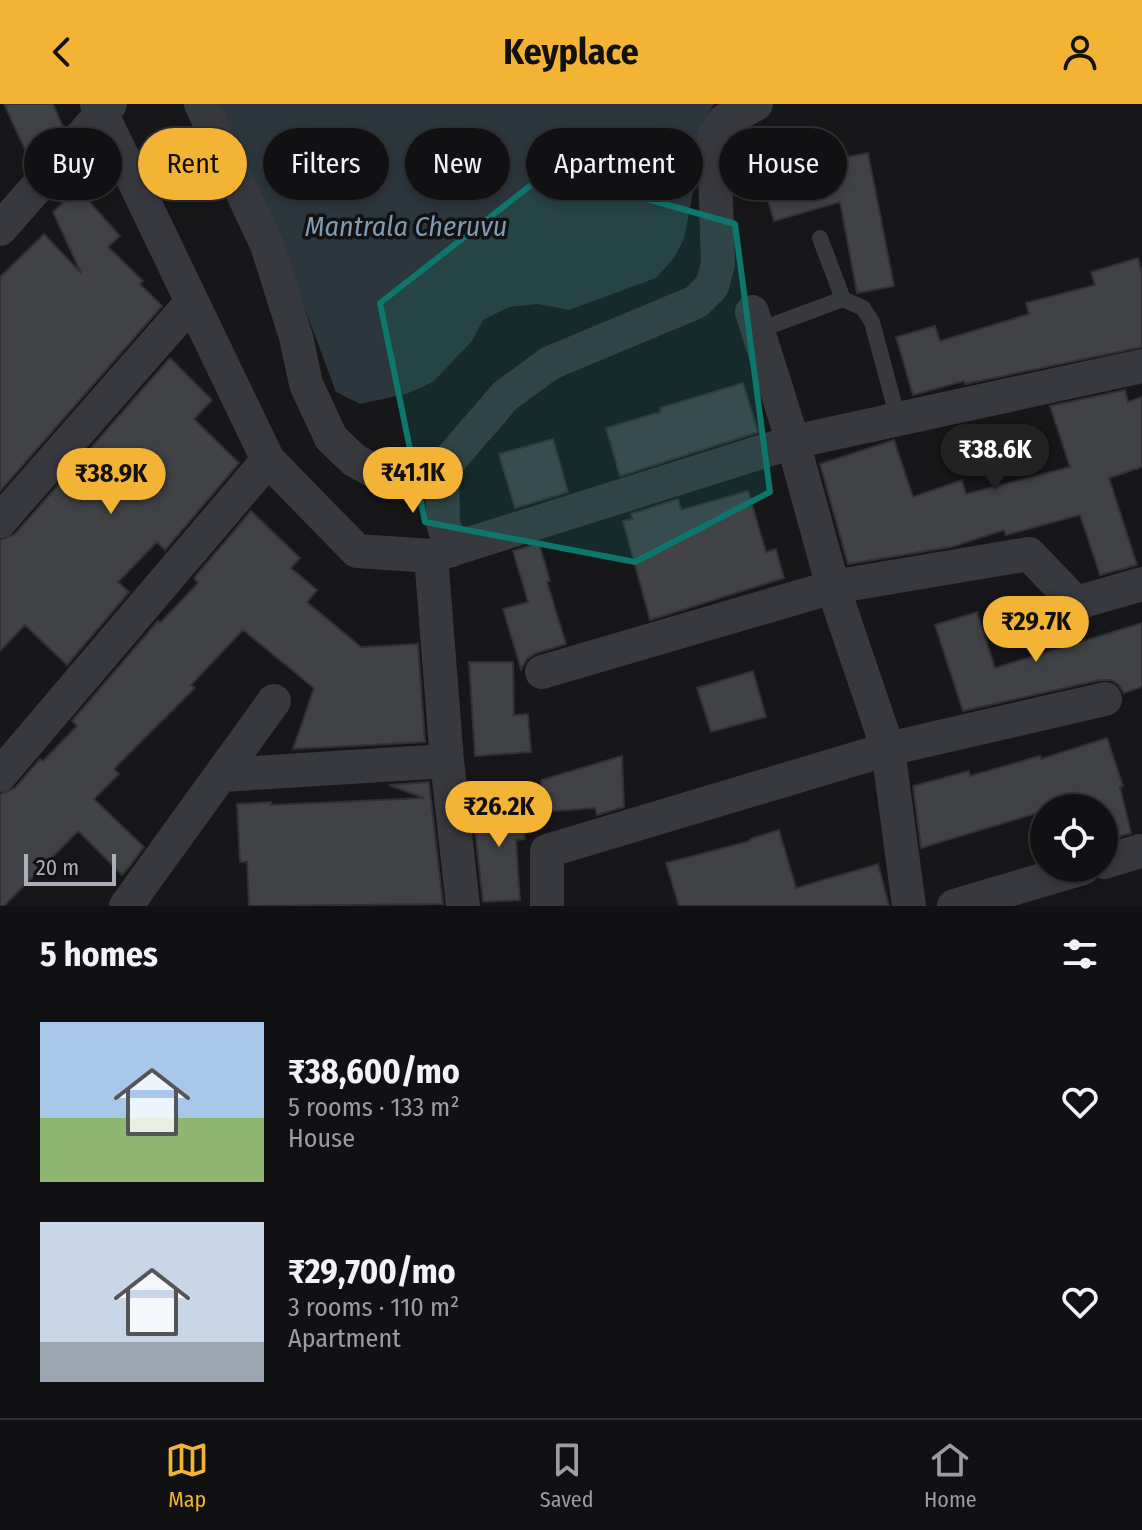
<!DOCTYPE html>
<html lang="en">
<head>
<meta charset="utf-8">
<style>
  :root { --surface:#111113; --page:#1e1f21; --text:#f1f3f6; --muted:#9c9da0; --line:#303133; --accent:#f3b335 }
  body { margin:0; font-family:"Fira Sans Condensed",sans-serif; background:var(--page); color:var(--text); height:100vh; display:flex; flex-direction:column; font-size:30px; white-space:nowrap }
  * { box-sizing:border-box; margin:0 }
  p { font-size:26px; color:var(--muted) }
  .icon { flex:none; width:44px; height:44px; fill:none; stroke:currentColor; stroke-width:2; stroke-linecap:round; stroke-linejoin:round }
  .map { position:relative; height:802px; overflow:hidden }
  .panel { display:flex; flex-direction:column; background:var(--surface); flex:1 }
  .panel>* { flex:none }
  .top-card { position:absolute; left:24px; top:24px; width:1094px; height:72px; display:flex; gap:16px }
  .buttons { position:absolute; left:1030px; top:690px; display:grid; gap:16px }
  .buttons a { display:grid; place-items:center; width:88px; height:88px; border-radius:50%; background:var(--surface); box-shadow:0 4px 12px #0003,0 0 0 2px var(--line); font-size:40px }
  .scale { position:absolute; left:24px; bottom:20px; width:92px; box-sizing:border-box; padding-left:8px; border:4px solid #a9aeb9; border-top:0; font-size:22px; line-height:28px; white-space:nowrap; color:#a9aeb9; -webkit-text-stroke:6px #121214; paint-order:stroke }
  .price { position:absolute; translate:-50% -68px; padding:0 18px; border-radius:28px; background:var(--accent); color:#111; font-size:26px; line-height:52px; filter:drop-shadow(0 2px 4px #0008) }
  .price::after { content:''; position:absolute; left:50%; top:48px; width:24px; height:18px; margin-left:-12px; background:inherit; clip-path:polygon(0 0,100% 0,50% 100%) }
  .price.on { background:#222; color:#fff }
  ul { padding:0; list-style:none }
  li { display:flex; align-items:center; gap:24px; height:200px; padding:0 40px }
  li span { display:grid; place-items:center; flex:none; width:224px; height:160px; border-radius:0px; color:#555 }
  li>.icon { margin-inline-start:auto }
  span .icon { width:96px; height:96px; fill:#fffc; stroke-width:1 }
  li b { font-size:34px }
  h2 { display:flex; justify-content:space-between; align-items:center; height:96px; padding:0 40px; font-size:34px }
  .chip { padding:0 28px; border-radius:36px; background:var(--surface); box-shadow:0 4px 12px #0003,0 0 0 2px var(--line); font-size:28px; line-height:72px }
  .chip.on { background:var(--accent); color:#111 }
  header { display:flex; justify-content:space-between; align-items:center; height:104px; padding:0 40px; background:var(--accent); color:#111; font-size:36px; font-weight:700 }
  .menu { display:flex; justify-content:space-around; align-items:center; height:112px; border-top:2px solid var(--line); background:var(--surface); font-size:22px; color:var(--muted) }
  .menu a { display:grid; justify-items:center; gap:4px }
  .menu .on { color:var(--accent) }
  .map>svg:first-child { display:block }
  .water { fill:#2c363d }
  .building { fill:#414246; stroke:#313135; stroke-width:2 }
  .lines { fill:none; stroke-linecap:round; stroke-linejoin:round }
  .lane { stroke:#38393e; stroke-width:16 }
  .street { stroke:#38393e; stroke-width:34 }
  .marked { fill:#0f766e; fill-opacity:0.2; stroke:#0f766e; stroke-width:6; stroke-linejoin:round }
  .labels { text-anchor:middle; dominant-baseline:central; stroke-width:7; stroke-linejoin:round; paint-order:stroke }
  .water-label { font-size:28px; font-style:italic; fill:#809bb4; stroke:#121214 }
</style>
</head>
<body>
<header><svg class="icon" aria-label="back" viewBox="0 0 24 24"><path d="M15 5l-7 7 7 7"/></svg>Keyplace<svg class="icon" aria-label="person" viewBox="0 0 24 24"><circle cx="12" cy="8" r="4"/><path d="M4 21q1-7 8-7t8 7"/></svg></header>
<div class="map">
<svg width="1142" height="802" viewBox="0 0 1142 802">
  <rect width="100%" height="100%" fill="#171719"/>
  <!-- water -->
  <path class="water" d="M 220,0 L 714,0 L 708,10 L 684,135 L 674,154 L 656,174 L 569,206 L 538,200 L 509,203 L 483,216 L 472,237 L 433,278 L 406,290 L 360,300 L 336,288 L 298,186 L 227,34 Z"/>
  <!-- building -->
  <path class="building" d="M 4,0 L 53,0 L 63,23 L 48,40 L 27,50 Z
    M 868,49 L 894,182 L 857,189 L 840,98 L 774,117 L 762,74 L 815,59 Z
    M 78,85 L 120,132 L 108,143 L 143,177 L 140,180 L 162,202 L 0,387 L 0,173 L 44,130 L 81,169 L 53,108 Z
    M 1138,154 L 1142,169 L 1142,243 L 965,280 L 964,277 L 913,291 L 896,233 L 935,222 L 940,237 L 1029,210 L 1026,199 L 1095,181 L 1091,168 Z
    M 170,254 L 212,296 L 194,315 L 239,359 L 165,446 L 157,438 L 118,478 L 129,488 L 67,561 L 25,521 L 0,547 L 0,436 L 15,430 Z
    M 743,279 L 758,328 L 620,372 L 606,324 L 661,308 L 660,304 Z
    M 1125,286 L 1128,298 L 1142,293 L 1142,363 L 1109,374 L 1137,461 L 1100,471 L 1080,411 L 1006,431 L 1004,426 L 951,443 L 848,460 L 820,360 L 894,336 L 913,393 L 962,376 L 966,390 L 1070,363 L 1050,302 Z
    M 553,335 L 568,388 L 515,404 L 499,350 Z
    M 748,387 L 766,448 L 776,445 L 784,474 L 650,516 L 623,417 L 633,415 L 631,410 L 678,395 L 681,406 Z
    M 251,407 L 300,454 L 291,464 L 317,486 L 307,498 L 361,543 L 418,540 L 425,638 L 293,645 L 314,584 L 243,526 L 191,581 L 195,584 L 114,665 L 119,670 L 94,695 L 144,743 L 128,764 L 122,771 L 78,727 L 4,802 L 0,802 L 0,690 L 15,684 L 40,655 L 43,657 L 77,622 L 72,617 L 158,517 L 160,519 L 198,479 L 194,474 Z
    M 539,439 L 550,477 L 547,478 L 566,540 L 536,549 L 527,555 L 521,565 L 503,505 L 528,498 L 513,447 Z
    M 977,508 L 995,564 L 1142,519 L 1142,583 L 1124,589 L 1119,581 L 1112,576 L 1100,576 L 963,607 L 935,521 Z
    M 469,558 L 513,558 L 514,611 L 528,610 L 531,648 L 475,652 Z
    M 753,567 L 766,613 L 711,628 L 697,584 Z
    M 1107,634 L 1123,682 L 1120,683 L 1131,729 L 1104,737 L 1104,704 L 1044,704 L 1044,707 L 921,744 L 913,682 L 969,667 L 970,672 L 1040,652 L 1041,655 Z
    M 622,652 L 624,703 L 597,711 L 595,704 L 543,708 L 541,676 Z
    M 429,678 L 443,800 L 249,802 L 247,758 L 240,758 L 237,700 L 271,698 L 271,701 L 424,694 L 389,681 Z
    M 522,697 L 525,735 L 516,736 L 520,796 L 483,798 L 472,700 Z
    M 779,726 L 796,784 L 878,760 L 889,802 L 679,802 L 666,759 L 750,737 L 750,735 Z"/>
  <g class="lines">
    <!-- lane -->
    <path class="lane" d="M 820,134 L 843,195 L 863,204 L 872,218 L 898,315
      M 759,226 L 843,195"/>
    <!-- street -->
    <path class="street" d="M 97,0 L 268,356 L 357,447 L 431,452 L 447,657 L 463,802
      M 201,0 L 267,141 L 296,233 L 306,280 L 331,334 L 354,356 L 383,372 L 415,378 L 442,365 L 505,292 L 550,259 L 696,198 L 712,182 L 718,160 L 714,34 L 724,17 L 756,0
      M 0,125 L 110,0
      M 442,365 L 443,419 L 452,446
      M 0,417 L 191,199
      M 431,452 L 793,338 L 752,208
      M 542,568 L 833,483 L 1029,450 L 1076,499 L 1142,480
      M 0,671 L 268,356
      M 222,671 L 447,657
      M 1104,758 L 1140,747
      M 126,802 L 274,597
      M 547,802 L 547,747 L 888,645 L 833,483 L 793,338 L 1142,262
      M 909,802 L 888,645 L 1105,595
      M 954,802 L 1083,764"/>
  </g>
  <!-- marked area -->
  <path class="marked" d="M 549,67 L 735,120 L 770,388 L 635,458 L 425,418 L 380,199 Z"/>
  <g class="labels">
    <!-- water labels -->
    <g class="water-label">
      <text x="406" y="122">Mantrala Cheruvu</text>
    </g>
  </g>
</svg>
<div class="buttons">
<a><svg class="icon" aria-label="locate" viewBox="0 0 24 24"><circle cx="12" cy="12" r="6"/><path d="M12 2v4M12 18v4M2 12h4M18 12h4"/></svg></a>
</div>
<div class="scale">20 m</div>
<b class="price on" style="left:995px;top:388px">₹38.6K</b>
<b class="price" style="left:413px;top:411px">₹41.1K</b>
<b class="price" style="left:111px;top:412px">₹38.9K</b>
<b class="price" style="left:1036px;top:560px">₹29.7K</b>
<b class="price" style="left:499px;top:745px">₹26.2K</b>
<div class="top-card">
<a class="chip">Buy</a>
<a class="chip on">Rent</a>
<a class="chip">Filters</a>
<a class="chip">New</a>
<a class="chip">Apartment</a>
<a class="chip">House</a>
</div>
</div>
<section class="panel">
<h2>5 homes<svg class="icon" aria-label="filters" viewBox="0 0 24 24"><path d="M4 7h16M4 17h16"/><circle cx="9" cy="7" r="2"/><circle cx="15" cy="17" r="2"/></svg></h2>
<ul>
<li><span style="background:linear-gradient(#a9c7e8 60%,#8fb573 0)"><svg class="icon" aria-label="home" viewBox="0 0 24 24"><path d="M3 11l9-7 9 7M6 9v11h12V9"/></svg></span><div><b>₹38,600/mo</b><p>5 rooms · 133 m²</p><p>House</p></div><svg class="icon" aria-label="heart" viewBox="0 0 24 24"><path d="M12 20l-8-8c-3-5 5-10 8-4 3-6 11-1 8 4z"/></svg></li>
<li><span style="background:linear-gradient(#c9d6e8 75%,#9aa5b1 0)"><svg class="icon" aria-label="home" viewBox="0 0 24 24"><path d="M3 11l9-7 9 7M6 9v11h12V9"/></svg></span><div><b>₹29,700/mo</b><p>3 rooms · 110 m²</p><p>Apartment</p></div><svg class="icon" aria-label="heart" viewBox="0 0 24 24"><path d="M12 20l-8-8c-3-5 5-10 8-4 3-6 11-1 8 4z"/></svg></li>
</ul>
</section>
<nav class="menu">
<a class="on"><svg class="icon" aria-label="map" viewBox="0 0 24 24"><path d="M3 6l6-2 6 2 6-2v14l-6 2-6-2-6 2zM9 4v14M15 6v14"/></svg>Map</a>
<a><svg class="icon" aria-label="saved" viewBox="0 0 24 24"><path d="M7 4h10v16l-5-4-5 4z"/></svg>Saved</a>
<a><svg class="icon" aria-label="home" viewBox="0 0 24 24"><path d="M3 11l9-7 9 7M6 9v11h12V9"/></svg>Home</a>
</nav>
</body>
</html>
